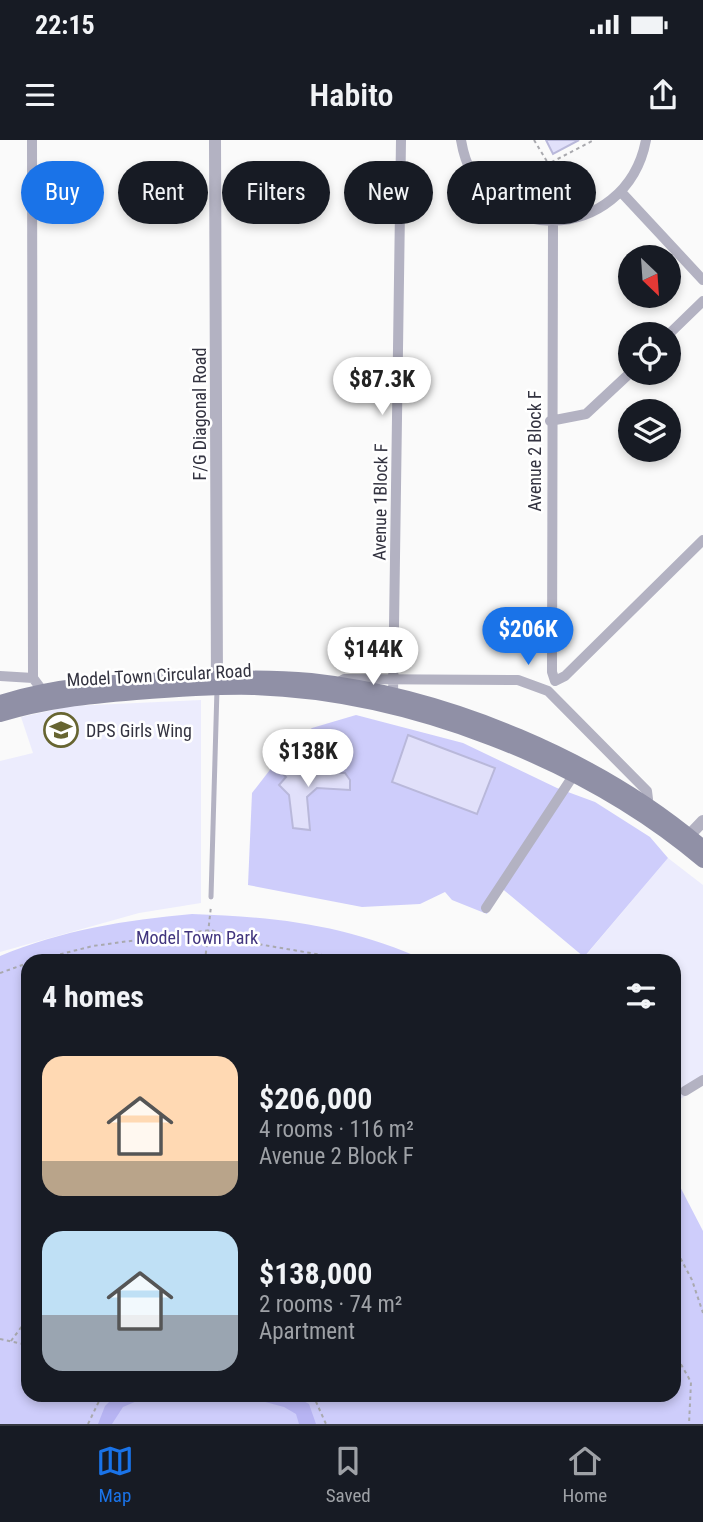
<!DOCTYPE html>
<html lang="en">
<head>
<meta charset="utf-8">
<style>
  :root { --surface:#171b24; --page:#242831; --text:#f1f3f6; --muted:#9ea1a6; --line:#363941; --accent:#1a73e8 }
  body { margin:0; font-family:"Roboto Condensed",sans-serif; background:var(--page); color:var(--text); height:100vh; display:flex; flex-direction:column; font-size:26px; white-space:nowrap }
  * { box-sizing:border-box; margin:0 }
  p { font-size:23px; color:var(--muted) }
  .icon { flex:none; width:38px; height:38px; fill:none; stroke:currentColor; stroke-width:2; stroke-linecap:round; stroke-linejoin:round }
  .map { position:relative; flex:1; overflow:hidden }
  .panel { position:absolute; left:21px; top:814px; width:660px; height:448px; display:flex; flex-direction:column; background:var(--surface); border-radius:21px; box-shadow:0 4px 10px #0003 }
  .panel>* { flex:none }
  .guide { position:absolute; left:21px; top:21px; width:662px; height:63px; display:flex; gap:14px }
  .needle { width:46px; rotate:155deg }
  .controls { position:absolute; left:618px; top:105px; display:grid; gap:14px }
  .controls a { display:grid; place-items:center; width:63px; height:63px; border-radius:50%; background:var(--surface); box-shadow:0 4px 10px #0003; font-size:35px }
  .price { position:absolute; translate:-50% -60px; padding:0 16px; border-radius:24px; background:#fff; color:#222; font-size:23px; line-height:46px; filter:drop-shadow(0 2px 4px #0008) }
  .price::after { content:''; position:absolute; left:50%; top:42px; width:21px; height:16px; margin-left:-10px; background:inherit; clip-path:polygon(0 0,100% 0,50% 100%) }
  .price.on { background:var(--accent); color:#fff }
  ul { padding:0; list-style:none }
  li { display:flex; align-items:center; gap:21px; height:175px; padding:0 21px }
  li span { display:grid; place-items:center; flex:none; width:196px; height:140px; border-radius:21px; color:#555 }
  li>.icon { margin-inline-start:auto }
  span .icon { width:84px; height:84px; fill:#fffc; stroke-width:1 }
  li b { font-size:30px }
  h2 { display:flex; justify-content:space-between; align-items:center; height:84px; padding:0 21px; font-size:30px }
  .chip { padding:0 24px; border-radius:32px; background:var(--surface); box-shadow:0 4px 10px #0003; font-size:24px; line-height:63px }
  .chip.on { background:var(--accent); color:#fff }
  .status { display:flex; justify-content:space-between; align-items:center; height:49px; padding:0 35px; background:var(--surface); direction:ltr }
  .status svg { height:19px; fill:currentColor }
  header { display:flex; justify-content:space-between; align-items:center; height:91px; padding:0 21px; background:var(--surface); font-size:32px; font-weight:600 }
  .menu { display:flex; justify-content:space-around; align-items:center; height:98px; border-top:2px solid var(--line); background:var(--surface); font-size:19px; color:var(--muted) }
  .menu a { display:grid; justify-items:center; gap:4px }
  .menu .on { color:var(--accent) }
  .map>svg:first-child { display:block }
  .built { fill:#ececfd }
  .green { fill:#cecdfb }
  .water { fill:#b7b4f3 }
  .building { fill:#e1e0fa; stroke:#b9b8da; stroke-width:2 }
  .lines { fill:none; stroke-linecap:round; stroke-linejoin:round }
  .path { stroke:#a9a9ae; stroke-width:2; stroke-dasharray:3.5 3.5; stroke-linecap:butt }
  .service { stroke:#b3b2c2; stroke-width:5 }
  .minor { stroke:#b3b2c2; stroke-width:10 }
  .tertiary { stroke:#b3b2c2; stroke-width:12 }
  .secondary { stroke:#9090a6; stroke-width:14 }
  .labels { text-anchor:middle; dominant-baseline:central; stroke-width:5; stroke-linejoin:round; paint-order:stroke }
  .street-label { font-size:18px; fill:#333340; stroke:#fff }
  .poi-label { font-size:18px; fill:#333340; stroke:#fff; text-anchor:start }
  .park-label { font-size:18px; fill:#41357e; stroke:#fff }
</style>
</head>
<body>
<div class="status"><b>22:15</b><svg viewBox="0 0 49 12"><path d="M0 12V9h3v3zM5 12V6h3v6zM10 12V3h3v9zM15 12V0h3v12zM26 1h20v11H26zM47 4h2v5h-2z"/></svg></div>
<header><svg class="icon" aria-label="menu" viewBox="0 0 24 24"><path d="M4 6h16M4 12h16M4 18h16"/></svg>Habito<svg class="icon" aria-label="share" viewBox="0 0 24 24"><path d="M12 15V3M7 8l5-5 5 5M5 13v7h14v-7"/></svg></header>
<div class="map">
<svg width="703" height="1284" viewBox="0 0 703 1284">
  <rect width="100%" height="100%" fill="#fafafa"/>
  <!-- built -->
  <path class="built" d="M 201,560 L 201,763 L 139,773 L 0,812 L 0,621 L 33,613 L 21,577 L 72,566 Z
    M 668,718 L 703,745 L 703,945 L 674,963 L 674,821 L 581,821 Z"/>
  <!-- green -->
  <path class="green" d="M 356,575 L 463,603 L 557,648 L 595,662 L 650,697 L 668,718 L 584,817 L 499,746 L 487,774 L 452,760 L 445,752 L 420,764 L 362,767 L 248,745 L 252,653 L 286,609 L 312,588 Z
    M 192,774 C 279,777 347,785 427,821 L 28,821 L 28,1255 L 674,1255 L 674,1035 L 703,1091 L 703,1284 L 0,1284 L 0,816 C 63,790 125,780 192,774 Z"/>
  <!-- water -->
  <path class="water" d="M 116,1255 L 151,1255 L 123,1267 L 112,1284 L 98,1284 L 105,1266 Z
    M 239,1255 L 293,1255 L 309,1264 L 316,1284 L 299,1284 L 296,1274 L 284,1267 Z"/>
  <!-- building -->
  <path class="building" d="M 546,0 L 579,0 L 553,14 Z
    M 408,595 L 495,628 L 477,674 L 392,642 Z
    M 290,620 L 298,628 L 304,622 L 314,632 L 345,633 L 350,640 L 350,650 L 317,648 L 307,657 L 310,690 L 293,688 L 289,655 L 279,645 L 286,637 L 279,630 Z"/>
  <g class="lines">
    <!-- path -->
    <path class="path" d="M 534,0 L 548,23
      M 552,69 L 548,24 L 594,0
      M 33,821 L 93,806 L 211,790 L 252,803 L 357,821
      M 205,821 L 211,766
      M 0,833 L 28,823
      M 674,1106 L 692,1140 L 703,1173
      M 0,1199 L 28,1205
      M 11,1201 L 28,1178
      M 674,1212 L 691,1242 L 689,1284
      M 313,1255 L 326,1284
      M 88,1284 L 102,1255"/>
    <!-- service -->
    <path class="service" d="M 211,757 L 217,549"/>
    <!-- minor -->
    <path class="minor" d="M 32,0 L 33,538 L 39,546 L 42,558
      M 461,0 C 479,110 626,105 646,0
      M 622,53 L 703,140
      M 553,82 L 552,532 L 555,541
      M 668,195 L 703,161
      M 550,281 L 586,274 L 630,233
      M 0,536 L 33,538
      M 555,541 L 565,536 L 703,400
      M 337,543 L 344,539 L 518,540 L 548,551 L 647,651 L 648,659 L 645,663
      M 393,556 L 401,0
      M 486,768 L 573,636
      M 685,951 L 703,940"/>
    <!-- tertiary -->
    <path class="tertiary" d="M 215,0 L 217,545
      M 682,703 L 703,681"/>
    <!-- secondary -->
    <path class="secondary" d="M 0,562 C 57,544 113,541 173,539 C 219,538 265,536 311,540 C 447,555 599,618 703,707
      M 0,575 C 46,561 89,557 136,553 C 175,550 214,547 253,548 C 408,553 585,621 703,721"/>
  </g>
  <!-- icons -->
  <defs>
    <g id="school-ring" transform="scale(1.75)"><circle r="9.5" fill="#fff" stroke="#676531" stroke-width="1.5"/><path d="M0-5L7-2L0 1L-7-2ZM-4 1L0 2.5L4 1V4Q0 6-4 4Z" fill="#676531"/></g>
  </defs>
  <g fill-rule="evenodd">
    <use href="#school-ring" x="61" y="590"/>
  </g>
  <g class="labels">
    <!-- street labels -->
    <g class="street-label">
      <text transform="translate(199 274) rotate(-90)">F/G Diagonal Road</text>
      <text transform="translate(534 311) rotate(-90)">Avenue 2 Block F</text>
      <text transform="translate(380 362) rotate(-89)">Avenue 1Block F</text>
      <text transform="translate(159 535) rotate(-3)">Model Town Circular Road</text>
    </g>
    <!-- poi labels -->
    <g class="poi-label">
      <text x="86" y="590">DPS Girls Wing</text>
    </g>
    <!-- park labels -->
    <g class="park-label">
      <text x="197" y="797">Model Town Park</text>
    </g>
  </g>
</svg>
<div class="controls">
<a><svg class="needle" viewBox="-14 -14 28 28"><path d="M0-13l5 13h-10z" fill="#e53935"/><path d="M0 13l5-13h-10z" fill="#9ea1a6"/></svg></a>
<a><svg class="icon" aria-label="locate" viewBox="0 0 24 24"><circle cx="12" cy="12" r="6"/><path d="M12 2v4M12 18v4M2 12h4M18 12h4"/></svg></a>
<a><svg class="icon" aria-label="layers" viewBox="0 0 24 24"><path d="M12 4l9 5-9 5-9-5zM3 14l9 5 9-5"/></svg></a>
</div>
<b class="price" style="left:382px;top:277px">$87.3K</b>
<b class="price on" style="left:528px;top:527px">$206K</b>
<b class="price" style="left:373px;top:547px">$144K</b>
<b class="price" style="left:308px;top:649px">$138K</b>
<div class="guide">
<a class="chip on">Buy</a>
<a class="chip">Rent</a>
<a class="chip">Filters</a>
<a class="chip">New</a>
<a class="chip">Apartment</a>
</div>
<section class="panel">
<h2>4 homes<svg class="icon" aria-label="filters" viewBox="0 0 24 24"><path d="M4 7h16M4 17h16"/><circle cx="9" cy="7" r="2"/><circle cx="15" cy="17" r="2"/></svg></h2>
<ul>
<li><span style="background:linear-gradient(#ffd9b3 75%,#b9a48a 0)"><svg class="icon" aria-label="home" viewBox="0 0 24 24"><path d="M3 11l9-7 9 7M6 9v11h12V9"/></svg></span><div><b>$206,000</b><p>4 rooms · 116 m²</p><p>Avenue 2 Block F</p></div></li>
<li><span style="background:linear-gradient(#bfe0f5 60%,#9aa5b1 0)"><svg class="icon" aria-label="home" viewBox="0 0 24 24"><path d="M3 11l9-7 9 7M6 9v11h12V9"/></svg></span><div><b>$138,000</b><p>2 rooms · 74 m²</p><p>Apartment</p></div></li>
</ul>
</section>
</div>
<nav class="menu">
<a class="on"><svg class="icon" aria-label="map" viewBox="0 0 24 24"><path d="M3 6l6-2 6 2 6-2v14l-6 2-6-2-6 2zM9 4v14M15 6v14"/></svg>Map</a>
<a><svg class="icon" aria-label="saved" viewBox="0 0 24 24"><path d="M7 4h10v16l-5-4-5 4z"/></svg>Saved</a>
<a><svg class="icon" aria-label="home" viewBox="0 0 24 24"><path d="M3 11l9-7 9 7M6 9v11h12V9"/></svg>Home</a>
</nav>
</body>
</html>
